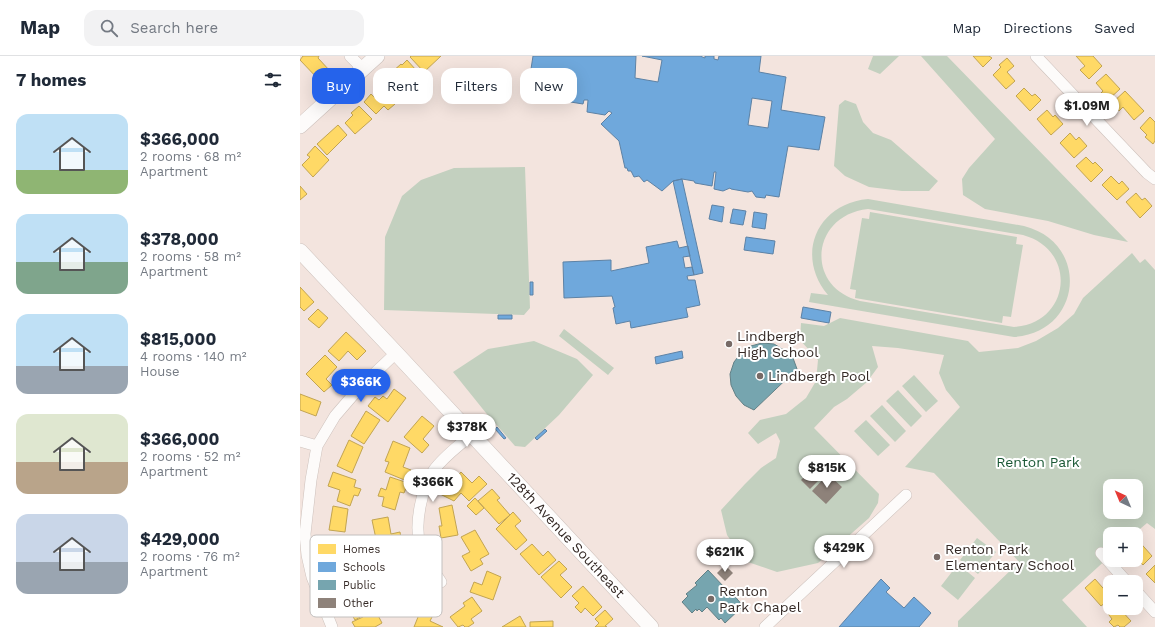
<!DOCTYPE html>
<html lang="en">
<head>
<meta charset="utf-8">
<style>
  :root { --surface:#fff; --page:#f2f2f3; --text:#1f2937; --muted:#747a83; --line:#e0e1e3; --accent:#2563eb }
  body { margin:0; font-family:"Work Sans",sans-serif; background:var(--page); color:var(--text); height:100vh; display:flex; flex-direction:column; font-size:15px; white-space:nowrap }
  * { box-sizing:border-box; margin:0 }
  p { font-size:13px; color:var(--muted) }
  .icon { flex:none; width:22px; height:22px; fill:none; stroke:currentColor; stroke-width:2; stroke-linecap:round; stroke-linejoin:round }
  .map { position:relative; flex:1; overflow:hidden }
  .sheet { display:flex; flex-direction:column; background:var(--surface); width:300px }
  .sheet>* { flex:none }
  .hud { position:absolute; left:12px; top:12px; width:380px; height:36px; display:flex; gap:8px }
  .needle { width:26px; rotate:316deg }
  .controls { position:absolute; left:803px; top:423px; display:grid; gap:8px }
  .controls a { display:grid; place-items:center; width:40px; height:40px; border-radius:8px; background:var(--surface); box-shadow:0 4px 16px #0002; font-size:20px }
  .price { position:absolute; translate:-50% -34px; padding:0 9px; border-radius:14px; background:#fff; color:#222; font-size:13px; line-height:26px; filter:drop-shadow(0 1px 2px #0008) }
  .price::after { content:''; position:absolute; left:50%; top:24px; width:12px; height:9px; margin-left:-6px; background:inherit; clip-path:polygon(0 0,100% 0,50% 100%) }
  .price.selected { background:var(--accent); color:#fff }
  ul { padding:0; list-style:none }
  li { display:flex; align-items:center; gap:12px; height:100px; padding:0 16px }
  li span { display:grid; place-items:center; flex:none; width:112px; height:80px; border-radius:12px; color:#555 }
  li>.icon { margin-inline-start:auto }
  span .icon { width:48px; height:48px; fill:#fffc; stroke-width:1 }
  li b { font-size:17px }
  h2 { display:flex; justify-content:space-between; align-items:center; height:48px; padding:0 16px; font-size:17px }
  .chip { padding:0 14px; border-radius:12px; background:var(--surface); box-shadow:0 4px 16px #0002; font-size:14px; line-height:36px }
  .chip.selected { background:var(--accent); color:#fff }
  header { display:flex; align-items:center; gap:24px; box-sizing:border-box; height:56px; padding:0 20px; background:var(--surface); border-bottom:1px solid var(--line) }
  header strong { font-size:19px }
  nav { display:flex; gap:22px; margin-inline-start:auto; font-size:14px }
  .search { width:280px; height:36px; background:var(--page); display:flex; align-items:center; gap:10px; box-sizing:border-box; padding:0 14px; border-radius:12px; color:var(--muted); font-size:15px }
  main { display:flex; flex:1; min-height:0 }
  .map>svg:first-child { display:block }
  .green { fill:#c3d0bf; fill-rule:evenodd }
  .homes { fill:#ffd966; stroke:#c2a452 }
  .schools { fill:#6fa8dc; stroke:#5d82a5; fill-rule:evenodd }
  .public { fill:#76a5af; stroke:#628086 }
  .building { fill:#8e827a }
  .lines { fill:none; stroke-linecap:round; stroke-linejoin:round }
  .street-casing { stroke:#cdc1bc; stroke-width:12 }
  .secondary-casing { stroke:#cdc1bc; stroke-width:16 }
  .street { stroke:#fdfbfa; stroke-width:11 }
  .secondary { stroke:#fdfbfa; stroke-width:15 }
  .poi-dot { fill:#776a66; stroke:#fff; stroke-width:1.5 }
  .labels { text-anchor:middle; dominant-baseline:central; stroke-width:4; stroke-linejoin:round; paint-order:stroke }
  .poi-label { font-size:14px; fill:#342925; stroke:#fff; text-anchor:start }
  .park-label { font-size:14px; fill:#195734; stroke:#fff }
  .street-label { font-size:14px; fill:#342925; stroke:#fff }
  .key { fill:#fff; stroke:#c2bfbe; stroke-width:1 }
  .key-label { font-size:11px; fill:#342925 }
</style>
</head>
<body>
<header>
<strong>Map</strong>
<div class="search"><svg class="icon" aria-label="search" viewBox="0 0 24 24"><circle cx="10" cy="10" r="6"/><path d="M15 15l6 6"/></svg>Search here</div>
<nav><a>Map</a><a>Directions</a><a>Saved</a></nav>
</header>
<main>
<section class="sheet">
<h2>7 homes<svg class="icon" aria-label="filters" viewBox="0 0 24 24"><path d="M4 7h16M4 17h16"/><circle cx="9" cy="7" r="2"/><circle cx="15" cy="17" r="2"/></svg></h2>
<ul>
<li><span style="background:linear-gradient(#bfe0f5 70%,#8fb573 0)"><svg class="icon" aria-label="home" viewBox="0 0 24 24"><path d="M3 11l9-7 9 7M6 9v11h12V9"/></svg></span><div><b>$366,000</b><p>2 rooms · 68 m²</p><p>Apartment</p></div></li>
<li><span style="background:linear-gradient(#bfe0f5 60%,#7fa58c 0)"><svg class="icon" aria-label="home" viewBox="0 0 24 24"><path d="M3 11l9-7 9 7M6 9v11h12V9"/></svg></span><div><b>$378,000</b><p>2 rooms · 58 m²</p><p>Apartment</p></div></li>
<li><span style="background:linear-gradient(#bfe0f5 65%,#9aa5b1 0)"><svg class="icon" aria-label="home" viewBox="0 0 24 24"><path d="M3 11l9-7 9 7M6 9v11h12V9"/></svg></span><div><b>$815,000</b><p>4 rooms · 140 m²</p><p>House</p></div></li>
<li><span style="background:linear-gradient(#dfe7d0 60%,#b9a48a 0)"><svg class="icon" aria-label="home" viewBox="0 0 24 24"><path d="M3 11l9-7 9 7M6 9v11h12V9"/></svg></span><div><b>$366,000</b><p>2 rooms · 52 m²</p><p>Apartment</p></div></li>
<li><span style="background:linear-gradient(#c9d6e8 60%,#9aa5b1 0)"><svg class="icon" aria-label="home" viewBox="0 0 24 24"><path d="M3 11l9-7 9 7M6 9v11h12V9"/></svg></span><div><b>$429,000</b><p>2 rooms · 76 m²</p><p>Apartment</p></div></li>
</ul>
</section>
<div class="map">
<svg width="855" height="571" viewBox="0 0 855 571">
  <rect width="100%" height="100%" fill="#f3e4de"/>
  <!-- green -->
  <path class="green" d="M 573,0 L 599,0 L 580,18 L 568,13 Z
    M 621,0 L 647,0 L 828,186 L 794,179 L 748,165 L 685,153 L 663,139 L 662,123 L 669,112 L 695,83 Z
    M 545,44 L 556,48 L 563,66 L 573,77 L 591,84 L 638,125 L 629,135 L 602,135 L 569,131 L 545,120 L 534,110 L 539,49 Z
    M 225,111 L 230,252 L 224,259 L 84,254 L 85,181 L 102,140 L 121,124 L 154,112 Z
    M 568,143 L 724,170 C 791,187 782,277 714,281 L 509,246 L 511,237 L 528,239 C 495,200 516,148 568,143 ZM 568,153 L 723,179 C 778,194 771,267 714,271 L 560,245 C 504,231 511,159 568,153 Z
    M 570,156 L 717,181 L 716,188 L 723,189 L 711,261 L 703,260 L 702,267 L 555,242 L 556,234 L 550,233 L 562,162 L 569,163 Z
    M 832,197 L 840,207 L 845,203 L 855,214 L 855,473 L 847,467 L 834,478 L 810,478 L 810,500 L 762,544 L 787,571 L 658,571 L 658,565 L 714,511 L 723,510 L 634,417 L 605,411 L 660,351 L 646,334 L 639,317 L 644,299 L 598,292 L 572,290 L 578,311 L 567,326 L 547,343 L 534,351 L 514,372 L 579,438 L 578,447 L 569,462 L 518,507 L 477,516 L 445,505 L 427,479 L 421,454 L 445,428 L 461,412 L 476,402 L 480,385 L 476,377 L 458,388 L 448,377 L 460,364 L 486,358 L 506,342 L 516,325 L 518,304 L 500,284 L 501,267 L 524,270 L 540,262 L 668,285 L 679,296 L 718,292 L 736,285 L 758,272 L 774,258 L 783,242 ZM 810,430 L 836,430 L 836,456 L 810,456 Z
    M 264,273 L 314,312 L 308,319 L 259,280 Z
    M 234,285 L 277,303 L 293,319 L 259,359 L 225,391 L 215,390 L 186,357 L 153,316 L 188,293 Z
    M 614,319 L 638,345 L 626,356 L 602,330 Z
    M 598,334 L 622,360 L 611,371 L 586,345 Z
    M 582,349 L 606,375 L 595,386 L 570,360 Z
    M 566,364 L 590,389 L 578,400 L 554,375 Z
    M 677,482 L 696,496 L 678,518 L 660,504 Z
    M 658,508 L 675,522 L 658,544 L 641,530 Z"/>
  <!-- homes -->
  <path class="homes" d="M 3,0 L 19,0 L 18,2 L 30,15 L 20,25 L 0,4 Z
    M 111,0 L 141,0 L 124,16 L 110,1 Z
    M 673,0 L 689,0 L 692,2 L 683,11 Z
    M 776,0 L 793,0 L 802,10 L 789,23 L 780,14 L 785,10 Z
    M 707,2 L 714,10 L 707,16 L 715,25 L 706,33 L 693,19 L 701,11 L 699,9 Z
    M 107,4 L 116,14 L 96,33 L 87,24 L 94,18 L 92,16 L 101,8 L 102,9 Z
    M 806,18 L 820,33 L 808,44 L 801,37 L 803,35 L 796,27 Z
    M 85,28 L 96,39 L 91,43 L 95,48 L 88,54 L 84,50 L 76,58 L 64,46 L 71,38 L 75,42 L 79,38 L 77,36 Z
    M 724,32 L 732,40 L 735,38 L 741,44 L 730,55 L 716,40 Z
    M 825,35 L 844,55 L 834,64 L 823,51 L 819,55 L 812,47 Z
    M 59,50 L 72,63 L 55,78 L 45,67 L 53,59 L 51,57 Z
    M 747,54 L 753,61 L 755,59 L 763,68 L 751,79 L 737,63 Z
    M 850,61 L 855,66 L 855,85 L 853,88 L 845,81 L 847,79 L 840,72 Z
    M 38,69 L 47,79 L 27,99 L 17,88 Z
    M 770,77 L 776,84 L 779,81 L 787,90 L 774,102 L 760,87 Z
    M 15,90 L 29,104 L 13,121 L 2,109 L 10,101 L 7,99 Z
    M 786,101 L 793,108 L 795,106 L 803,114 L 791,126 L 776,110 Z
    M 811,120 L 819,128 L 822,125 L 829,133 L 817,144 L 802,129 Z
    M 0,130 L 7,138 L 0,144 Z
    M 836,137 L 842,144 L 845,142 L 852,150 L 840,162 L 826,146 Z
    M 0,231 L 14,246 L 4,255 L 0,251 Z
    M 18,253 L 28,262 L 19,272 L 8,263 Z
    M 46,276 L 66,295 L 57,304 L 48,295 L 39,305 L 28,295 Z
    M 25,299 L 37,311 L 26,323 L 32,329 L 24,336 L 6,318 Z
    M 94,333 L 106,342 L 88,366 L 68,350 L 75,341 L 79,344 L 83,340 L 87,343 Z
    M 0,338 L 21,346 L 16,360 L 0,354 Z
    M 66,355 L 80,364 L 64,388 L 51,380 Z
    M 122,360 L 134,370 L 123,383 L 129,389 L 122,397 L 104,381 Z
    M 49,384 L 63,391 L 52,417 L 37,410 Z
    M 93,385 L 110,392 L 103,411 L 111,414 L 107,425 L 85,416 L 89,406 L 85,405 Z
    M 33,416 L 56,424 L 54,431 L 61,433 L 58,440 L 54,439 L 50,450 L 37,445 L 40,434 L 28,430 Z
    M 161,416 L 172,427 L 179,420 L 187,428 L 169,445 L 161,437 L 154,445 L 140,438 Z
    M 90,421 L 108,427 L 104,437 L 100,436 L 95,454 L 82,450 L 84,441 L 78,440 L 81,432 L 86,434 Z
    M 192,433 L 200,442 L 197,444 L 210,459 L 199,468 L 178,445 Z
    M 175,442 L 184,452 L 176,459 L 167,450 Z
    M 152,449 L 158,479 L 141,482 L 139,470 L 142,470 L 139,452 Z
    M 33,450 L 48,453 L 45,476 L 29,474 Z
    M 213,456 L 221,465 L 215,470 L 227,484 L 216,494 L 196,473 Z
    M 88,461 L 91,478 L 100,476 L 102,488 L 73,493 L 71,484 L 76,483 L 72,464 Z
    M 175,474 L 189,498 L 180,503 L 183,508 L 171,515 L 162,500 L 170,496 L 161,481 Z
    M 836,482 L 852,500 L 843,509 L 836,502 Z
    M 232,488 L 243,500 L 248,495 L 256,504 L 239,519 L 220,498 Z
    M 259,505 L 267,513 L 260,519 L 272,531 L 261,542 L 241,521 Z
    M 855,509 L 855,527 L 846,518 Z
    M 187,515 L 201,521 L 193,544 L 170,536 L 174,526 L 182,529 Z
    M 795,523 L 810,540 L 810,543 L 801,550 L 785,532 Z
    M 283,530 L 302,551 L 293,560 L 285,552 L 281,557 L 275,551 L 279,547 L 272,540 Z
    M 172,541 L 182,555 L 171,563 L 174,567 L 168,571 L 165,571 L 163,569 L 158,571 L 150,561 L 165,550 L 163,547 Z
    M 70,544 L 82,567 L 75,571 L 55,571 L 52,566 L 63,561 L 62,560 L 55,564 L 49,554 Z
    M 122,551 L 134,557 L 130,565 L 143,571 L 114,571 Z
    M 810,552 L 819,552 L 831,565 L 824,571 L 820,571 L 818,569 L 814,571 L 809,566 L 812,563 L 806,555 Z
    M 305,554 L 313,563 L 305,570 L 307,571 L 295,571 L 299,567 L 295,563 Z
    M 220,560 L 226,571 L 202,571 Z
    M 253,565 L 253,571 L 230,571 L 230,566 Z"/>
  <!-- schools -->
  <path class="schools" d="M 233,0 L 336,0 L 335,22 L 358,26 L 362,4 L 342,0 L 400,0 L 405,2 L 405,0 L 414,0 L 414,3 L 418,4 L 419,0 L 461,0 L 459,16 L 486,21 L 481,54 L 525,61 L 519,94 L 488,90 L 479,141 L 466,139 L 465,142 L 456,141 L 452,135 L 448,136 L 431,133 L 430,132 L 423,135 L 414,133 L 416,116 L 414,116 L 412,130 L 395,127 L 394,125 L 382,123 L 373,125 L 362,135 L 347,124 L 344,126 L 339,120 L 334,121 L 331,115 L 328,115 L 327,112 L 325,112 L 319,85 L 301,68 L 312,57 L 309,55 L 305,59 L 287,56 L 288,44 L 284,44 L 283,48 L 227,39 ZM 452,42 L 472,45 L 468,72 L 448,69 Z
    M 382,123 L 403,217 L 394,219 L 373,125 Z
    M 412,149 L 424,151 L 422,166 L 409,163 Z
    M 433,153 L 446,155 L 443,169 L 430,167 Z
    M 454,156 L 467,158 L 465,173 L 452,171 Z
    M 446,181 L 475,185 L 473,198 L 444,194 Z
    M 377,185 L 379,192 L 388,190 L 390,200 L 383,201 L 385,212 L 392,211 L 394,219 L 387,220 L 388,224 L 395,224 L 400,249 L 386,252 L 388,261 L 331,272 L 330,265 L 316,268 L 313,252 L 315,251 L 312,240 L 264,242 L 263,206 L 311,204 L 311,215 L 349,207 L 346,191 Z
    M 230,226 L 233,226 L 233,239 L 230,239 Z
    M 503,251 L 531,256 L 529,267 L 501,262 Z
    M 198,259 L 212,259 L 212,263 L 198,263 Z
    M 382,295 L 383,302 L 356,308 L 355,301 Z
    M 197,371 L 206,382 L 204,383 L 195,373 Z
    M 245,373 L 247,375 L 237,384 L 235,382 Z
    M 581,523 L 590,532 L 586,536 L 604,552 L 614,541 L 631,557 L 619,571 L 539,571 Z"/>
  <!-- public -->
  <path class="public" d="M 462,287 L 474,288 L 484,294 L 493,302 L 497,313 L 454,354 L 444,349 L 436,340 L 431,329 L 430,318 L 434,306 L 441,297 L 451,290 Z
    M 408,514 L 425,532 L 427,531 L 443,550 L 425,567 L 421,562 L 419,564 L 407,551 L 402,556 L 399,553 L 397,555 L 396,553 L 392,557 L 382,546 L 388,540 L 386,538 L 397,529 L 395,527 Z"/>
  <!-- building -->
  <path class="building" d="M 509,416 L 518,425 L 510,433 L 501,424 Z
    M 528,418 L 542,431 L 526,448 L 512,435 Z
    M 425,509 L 433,517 L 425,525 L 417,517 Z"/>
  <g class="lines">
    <!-- street casing -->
    <g class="street-casing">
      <path id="street" d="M 50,0 L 63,13
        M 736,0 L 847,117 L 855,123
        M 0,385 L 17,390
        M 801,497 L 827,526
        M 141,526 C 133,514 125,502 120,488 C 114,468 122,431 134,414 C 144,400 160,389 172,378
        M 836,535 L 855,556
        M 32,571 L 12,521 L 7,499 L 5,478 L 11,424 L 17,390 L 35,360 L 60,331 L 96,297
        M 465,571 L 606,439"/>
    </g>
    <!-- secondary casing -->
    <g class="secondary-casing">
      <path id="secondary" d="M 0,70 L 77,0
        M 0,195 L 96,297 L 351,571"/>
    </g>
    <!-- street -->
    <use href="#street" class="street"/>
    <!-- secondary -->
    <use href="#secondary" class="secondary"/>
  </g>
  <!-- markers -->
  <g class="poi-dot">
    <circle cx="429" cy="288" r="4"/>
    <circle cx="460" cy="320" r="4"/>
    <circle cx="637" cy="501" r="4"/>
    <circle cx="411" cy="543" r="4"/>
  </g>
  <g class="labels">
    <!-- poi labels -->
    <g class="poi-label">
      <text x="437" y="280">Lindbergh<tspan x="437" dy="16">High School</tspan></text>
      <text x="468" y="320">Lindbergh Pool</text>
      <text x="645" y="493">Renton Park<tspan x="645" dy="16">Elementary School</tspan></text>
      <text x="419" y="535">Renton<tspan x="419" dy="16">Park Chapel</tspan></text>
    </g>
    <!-- park labels -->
    <g class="park-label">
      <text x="738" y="406">Renton Park</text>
    </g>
    <!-- street labels -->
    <g class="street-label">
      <text transform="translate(266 479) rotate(47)">128th Avenue Southeast</text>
    </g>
  </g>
  <!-- legend -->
  <rect x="10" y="479" width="132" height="82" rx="6" class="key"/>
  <rect x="18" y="488" width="18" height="10" fill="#ffd966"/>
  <rect x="18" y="506" width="18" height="10" fill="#6fa8dc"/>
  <rect x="18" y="524" width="18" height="10" fill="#76a5af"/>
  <rect x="18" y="542" width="18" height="10" fill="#8e827a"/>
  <g class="key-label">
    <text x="43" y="497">Homes</text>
    <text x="43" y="515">Schools</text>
    <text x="43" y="533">Public</text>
    <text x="43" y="551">Other</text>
  </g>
</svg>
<div class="controls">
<a><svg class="needle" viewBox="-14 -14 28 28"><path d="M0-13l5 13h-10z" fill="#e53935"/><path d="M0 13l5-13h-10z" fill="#747a83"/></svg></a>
<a>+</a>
<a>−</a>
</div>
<b class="price" style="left:787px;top:71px">$1.09M</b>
<b class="price selected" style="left:61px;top:347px">$366K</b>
<b class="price" style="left:167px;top:392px">$378K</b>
<b class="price" style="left:527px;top:433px">$815K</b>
<b class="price" style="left:133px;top:447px">$366K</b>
<b class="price" style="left:544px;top:513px">$429K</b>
<b class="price" style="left:425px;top:517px">$621K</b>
<div class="hud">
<a class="chip selected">Buy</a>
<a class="chip">Rent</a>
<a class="chip">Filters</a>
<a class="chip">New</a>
</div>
</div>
</main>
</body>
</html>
